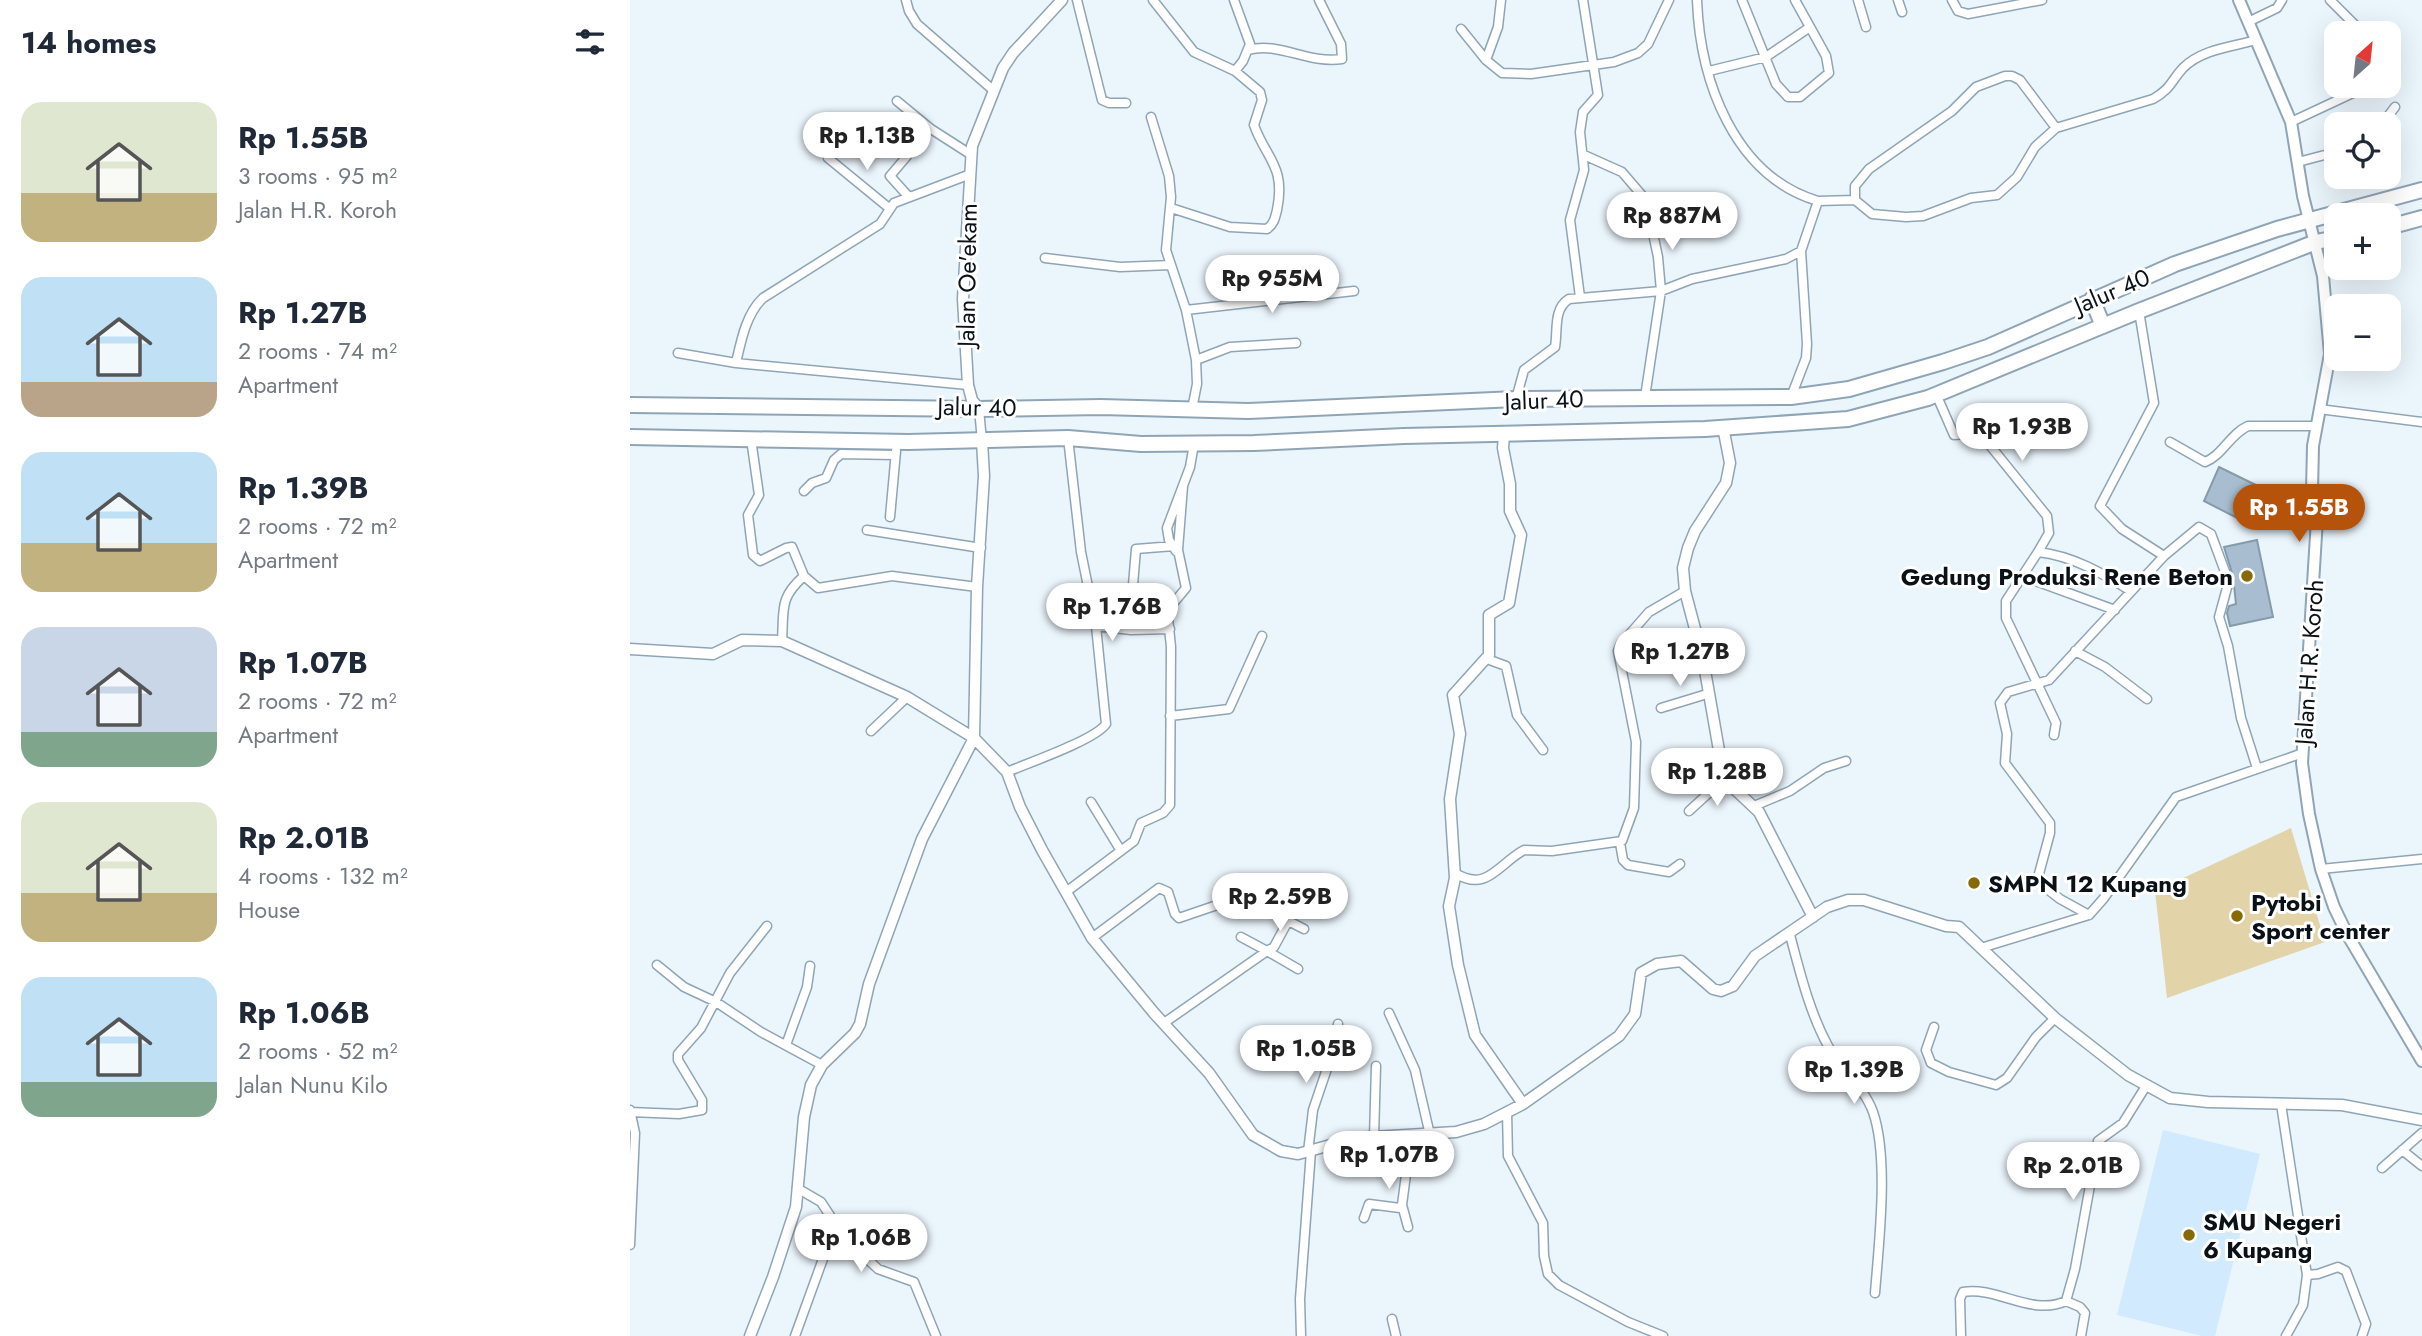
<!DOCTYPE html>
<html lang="en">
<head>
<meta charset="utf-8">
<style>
  :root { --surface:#fff; --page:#f6f6f7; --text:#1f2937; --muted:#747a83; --accent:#b45309 }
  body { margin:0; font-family:Jost,sans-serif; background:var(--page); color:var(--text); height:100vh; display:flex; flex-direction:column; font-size:26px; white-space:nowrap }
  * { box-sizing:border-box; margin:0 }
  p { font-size:23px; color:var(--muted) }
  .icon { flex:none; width:38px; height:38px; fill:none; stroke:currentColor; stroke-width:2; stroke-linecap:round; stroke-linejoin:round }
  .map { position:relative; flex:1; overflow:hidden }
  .drawer { display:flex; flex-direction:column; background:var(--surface); width:630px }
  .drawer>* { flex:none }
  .needle { width:46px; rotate:27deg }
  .controls { position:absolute; left:1694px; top:21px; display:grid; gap:14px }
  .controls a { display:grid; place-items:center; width:77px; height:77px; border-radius:14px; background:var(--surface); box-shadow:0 7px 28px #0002; font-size:35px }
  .price { position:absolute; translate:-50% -60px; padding:0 16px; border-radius:24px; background:#fff; color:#222; font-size:23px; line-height:46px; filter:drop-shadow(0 2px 4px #0008) }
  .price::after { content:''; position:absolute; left:50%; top:42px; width:21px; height:16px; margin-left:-10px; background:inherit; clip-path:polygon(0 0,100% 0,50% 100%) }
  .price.on { background:var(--accent); color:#fff }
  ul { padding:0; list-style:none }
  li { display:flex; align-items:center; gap:21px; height:175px; padding:0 21px }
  li span { display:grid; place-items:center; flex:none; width:196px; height:140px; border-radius:21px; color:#555 }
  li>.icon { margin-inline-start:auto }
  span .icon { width:84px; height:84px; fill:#fffc; stroke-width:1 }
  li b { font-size:30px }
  h2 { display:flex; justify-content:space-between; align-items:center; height:84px; padding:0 21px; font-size:30px }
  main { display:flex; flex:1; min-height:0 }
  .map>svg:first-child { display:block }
  .built { fill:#d2eafd }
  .green { fill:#e2d3a9 }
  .building { fill:#a8bed0; stroke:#859bac; stroke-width:2 }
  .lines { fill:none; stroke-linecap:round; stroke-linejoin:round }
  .minor-casing { stroke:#8fa5b6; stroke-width:11 }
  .tertiary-casing { stroke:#8fa5b6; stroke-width:13 }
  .secondary-casing { stroke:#8fa5b6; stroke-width:14 }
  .trunk-casing { stroke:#8fa5b6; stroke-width:18 }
  .minor { stroke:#fff; stroke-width:8 }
  .tertiary { stroke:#fff; stroke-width:10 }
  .secondary { stroke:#fff; stroke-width:10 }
  .trunk { stroke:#fff; stroke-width:14 }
  .poi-dot { fill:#866a06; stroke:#fff; stroke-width:2.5 }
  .labels { text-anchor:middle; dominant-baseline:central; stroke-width:6; stroke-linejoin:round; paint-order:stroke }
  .street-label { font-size:24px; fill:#0a1218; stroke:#fff }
  .poi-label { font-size:24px; font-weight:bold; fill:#0a1218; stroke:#fff; text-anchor:start }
</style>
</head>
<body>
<main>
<section class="drawer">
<h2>14 homes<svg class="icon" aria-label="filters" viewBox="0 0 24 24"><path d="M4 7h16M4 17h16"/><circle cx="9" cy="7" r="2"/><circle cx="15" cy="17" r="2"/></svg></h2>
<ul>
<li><span style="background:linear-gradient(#dfe7d0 65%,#c2b280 0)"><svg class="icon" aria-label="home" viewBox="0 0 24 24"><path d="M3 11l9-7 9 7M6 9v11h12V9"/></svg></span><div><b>Rp 1.55B</b><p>3 rooms · 95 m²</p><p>Jalan H.R. Koroh</p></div></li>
<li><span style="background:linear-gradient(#bfe0f5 75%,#b9a48a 0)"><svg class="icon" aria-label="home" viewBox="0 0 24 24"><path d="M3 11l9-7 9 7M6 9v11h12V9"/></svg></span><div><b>Rp 1.27B</b><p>2 rooms · 74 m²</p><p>Apartment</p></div></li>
<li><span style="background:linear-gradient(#bfe0f5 65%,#c2b280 0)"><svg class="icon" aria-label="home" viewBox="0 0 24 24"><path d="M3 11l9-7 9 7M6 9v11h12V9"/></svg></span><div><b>Rp 1.39B</b><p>2 rooms · 72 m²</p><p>Apartment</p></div></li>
<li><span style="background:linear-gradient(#c9d6e8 75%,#7fa58c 0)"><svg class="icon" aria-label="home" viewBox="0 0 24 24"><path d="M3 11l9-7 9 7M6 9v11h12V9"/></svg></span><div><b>Rp 1.07B</b><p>2 rooms · 72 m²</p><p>Apartment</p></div></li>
<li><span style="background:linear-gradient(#dfe7d0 65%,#c2b280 0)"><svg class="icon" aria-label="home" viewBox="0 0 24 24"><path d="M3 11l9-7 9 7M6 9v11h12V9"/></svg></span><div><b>Rp 2.01B</b><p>4 rooms · 132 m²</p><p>House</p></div></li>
<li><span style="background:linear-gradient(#bfe0f5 75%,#7fa58c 0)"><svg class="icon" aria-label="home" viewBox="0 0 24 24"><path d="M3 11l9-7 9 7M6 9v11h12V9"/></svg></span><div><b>Rp 1.06B</b><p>2 rooms · 52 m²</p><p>Jalan Nunu Kilo</p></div></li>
</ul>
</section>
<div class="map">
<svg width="1792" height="1336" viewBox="0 0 1792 1336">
  <rect width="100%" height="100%" fill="#ebf5fc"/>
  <!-- built -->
  <path class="built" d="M 1533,1130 L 1630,1154 L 1585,1336 L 1572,1336 L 1487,1315 Z"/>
  <!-- green -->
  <path class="green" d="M 1661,828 L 1695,942 L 1537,998 L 1525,891 Z"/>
  <!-- building -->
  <path class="building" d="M 1589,467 L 1630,487 L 1613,521 L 1574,501 Z
    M 1627,540 L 1643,617 L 1600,626 L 1597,613 L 1599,606 L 1606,604 L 1603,576 L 1594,547 Z"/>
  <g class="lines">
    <!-- minor casing -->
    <g class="minor-casing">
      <path id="minor" d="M 276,0 L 279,11 L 287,24 L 363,90
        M 447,0 L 472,100 L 479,103 L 496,103
        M 523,0 L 564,52 L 605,71 L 630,92 L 632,100 L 624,125 C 636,159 656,166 647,210 C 645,218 644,224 637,229 L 600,227 L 541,208
        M 604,0 L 620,44 L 613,61 L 605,71
        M 1067,0 C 1070,81 1104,176 1188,201 L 1171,251 L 1177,344 L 1176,358 L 1161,397
        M 1112,0 L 1146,84 L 1158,97 L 1170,97 L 1199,73 L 1196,56 L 1180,27
        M 1228,0 L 1236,27
        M 1268,0 L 1272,12
        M 1322,0 L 1328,11 L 1338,14 L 1412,0
        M 1700,0 L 1733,33
        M 1618,22 L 1647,8 L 1652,0
        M 831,29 L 856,60 L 872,73 L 901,74 L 984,62 L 1008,53 L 1018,44 L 1039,0
        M 1759,46 L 1762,53 L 1759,60
        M 618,50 C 649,41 676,64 712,59 L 711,44 L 689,0
        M 856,60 L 868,27 L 871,0
        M 1079,71 L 1136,57 L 1180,27 L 1165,0
        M 267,101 L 301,129 L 340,154
        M 521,117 L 539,176 L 541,197 L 536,250 L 556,310 L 566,360 L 567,384 L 562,409
        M 1661,122 L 1738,86
        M 1752,124 L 1765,107
        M 249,125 L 276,150 L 277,156 L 260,176 L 278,196
        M 954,155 L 992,172 L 1016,200 L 1028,257 L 1031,291 L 1015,397
        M 198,158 L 259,208
        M 1668,162 L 1706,152
        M 1225,200 L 1242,214 L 1276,217 L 1293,216 L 1341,198 L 1367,195 L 1387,177 L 1405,147 L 1426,128 L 1523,99 C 1541,89 1541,81 1553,68 C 1572,49 1602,47 1626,40
        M 1188,201 L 1225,200 L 1225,186 L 1239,169 L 1322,111 L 1346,87 L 1375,76 L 1382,76 L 1390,80 L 1426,128
        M 415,258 L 490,267 L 541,265
        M 950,297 L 940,220 L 954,170 L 950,132 L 953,112 L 968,95 L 953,0
        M 556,310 L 724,291
        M 48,353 L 106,363 L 338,385
        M 566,360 L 600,347 L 666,343
        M 106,363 C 111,341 116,314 133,298 L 250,224 L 264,203 L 338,175
        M 1306,394 L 1324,435 L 1350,433 L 1417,516 L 1419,533 L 1408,552
        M 886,399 L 894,370 L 925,347 C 928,330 923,309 939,299 L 1031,291 L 1062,279 L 1156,259 L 1171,251
        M 349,409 L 352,441
        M 1689,409 L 1792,422
        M 121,439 L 129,495 L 118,515 L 123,555 L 130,561 L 156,548 L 162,547 L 174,576 C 149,598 154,609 152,641
        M 1540,442 L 1575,462 C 1593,455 1600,434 1618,426 L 1687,426
        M 174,491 L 182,483 L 196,478 L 204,460 L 211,454 L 265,455
        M 260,517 L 266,451
        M 237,530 L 351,548
        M 546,551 L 539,540 L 537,528 L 560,467 L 564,444
        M 1534,556 L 1569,527 L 1581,534 L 1597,577 L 1598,584 L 1589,617 L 1598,646 L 1611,718 L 1627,768
        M 174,576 L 188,588 L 262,576 L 347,587
        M 1392,576 L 1485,610
        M 503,585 L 506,549 L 544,546
        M 466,626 L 501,630 L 540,629
        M 1445,651 L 1475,667 L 1517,699
        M 857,659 L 876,666 L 887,715 L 913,750
        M 1031,708 L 1077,694
        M 540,716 L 599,709 L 632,636
        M 241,731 L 277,697
        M 1424,735 L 1426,723 L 1376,618 L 1376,601 L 1408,552 C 1443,556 1472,573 1501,591
        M 377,772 C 398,763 465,740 476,724 L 466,626 L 451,552 L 438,438
        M 461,802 L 491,851
        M 1124,806 L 1160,791 L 1194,768 L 1216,761
        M 1059,811 L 1094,779
        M 990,843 L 993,860 L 998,865 L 1039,872 L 1050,864
        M 1691,869 L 1792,859
        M 825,873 C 857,893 868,864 894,850 L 922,851 L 992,841 L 1004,808 L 1006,742 L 988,651 L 991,644 L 1019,612 L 1055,591
        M 436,892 L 504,841 L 511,823 L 533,813 L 540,805 L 541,647 L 538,618 L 541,606 L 556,588 L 548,550 L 553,486
        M 639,911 L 674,929
        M 1459,915 L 1430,899 L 1407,881 L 1420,833 L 1420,823 L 1375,763 L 1377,734 L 1370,703 L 1378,692 L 1419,680 L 1534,556 L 1492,529 L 1470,506 L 1524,403 L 1509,311
        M 1160,935 C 1170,972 1179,1011 1198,1046 C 1211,1069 1234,1087 1243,1112 C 1259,1158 1249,1242 1245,1293
        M 611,937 L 637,951 L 644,947 L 658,921
        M 462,938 L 529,888 L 538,892 L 545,914 L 549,918 L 593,903
        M 1351,948 L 1459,915 L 1474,898 L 1546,797 L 1673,753
        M 27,965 L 54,987 L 86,1002 L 131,1032 L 192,1065
        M 759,1013 L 785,1070 L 800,1135
        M 534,1023 L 637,951 L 668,969
        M 1304,1027 L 1296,1050 L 1301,1063 L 1319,1072 L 1366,1085 L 1377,1078 L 1406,1037 L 1425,1018
        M 156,1045 L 177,987 L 180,966
        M 1651,1104 L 1677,1275 L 1673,1305 L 1656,1336
        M 0,1110 L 5,1133 L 0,1245
        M 0,1112 L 49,1114 L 72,1110 L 72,1100 L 48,1060 L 48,1054 L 71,1028 L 100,973 L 137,926
        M 877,1112 L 878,1156 L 913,1223 L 914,1256 L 918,1274 L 929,1285 L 998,1322 L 1033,1336
        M 744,1138 L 746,1066
        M 1772,1150 L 1792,1166
        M 678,1152 L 683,1110 L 703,1051 L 708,1024
        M 1752,1168 L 1792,1133
        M 167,1188 L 191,1202 L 214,1237 L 248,1269 L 284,1282 L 306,1336
        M 772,1205 L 778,1227
        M 734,1218 L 739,1204 L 770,1208 L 772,1205 L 781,1136
        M 1677,1275 L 1688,1274 L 1708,1267 L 1716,1271 L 1736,1324 L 1732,1336
        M 762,1319 L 766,1336
        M 165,1336 L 206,1223
        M 671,1336 L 670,1299 L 681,1151
        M 1331,1336 L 1330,1299 L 1333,1292 C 1367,1286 1402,1317 1436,1301
        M 1451,1336 L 1455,1313 L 1450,1307 L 1436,1301 L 1445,1269 L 1468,1141 L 1493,1123 L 1516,1086"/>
    </g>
    <!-- tertiary casing -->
    <g class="tertiary-casing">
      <path id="tertiary" d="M 349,409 L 342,400 L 338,385 L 333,299 L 342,146 L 373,68 L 383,53 L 432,0
        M 1093,427 L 1100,463 L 1096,483 L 1065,531 L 1058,548 L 1053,568 L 1055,591 L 1073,659 L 1094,779 L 1129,812 L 1183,917
        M 874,435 L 873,448 L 880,484 L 880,511 L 891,535 L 879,603 L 859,615 L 859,655 L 823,695 L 830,734 L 820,799 L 825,878 L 819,906 L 828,965 L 845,1035 L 893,1104
        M 0,649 L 83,654 L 112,640 L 152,641 L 277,697 L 344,738 L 377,772 L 390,807 L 412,850 L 462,938 L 524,1013 L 579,1073 L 623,1135 L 651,1151 L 668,1154 L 726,1138 L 826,1132 L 854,1124 L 893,1104 L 989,1036 L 1005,1014 L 1011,973 L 1027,964 L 1051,961 L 1083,989 L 1091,991 L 1103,986 L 1125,956 L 1197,907 L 1218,900 L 1234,900 L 1316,926 L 1329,927 L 1425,1018 L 1498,1075 L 1540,1098 L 1578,1102 L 1712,1105 L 1792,1120
        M 120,1336 L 143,1277 L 166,1207 L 174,1117 L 181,1085 L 192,1065 L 225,1033 L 230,1024 L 239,984 L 292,839 L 344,738 L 347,587 L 354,476 L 352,441"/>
    </g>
    <!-- secondary casing -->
    <g class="secondary-casing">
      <path id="secondary" d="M 1609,0 L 1661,122 L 1673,196 L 1693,276 L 1700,354 L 1683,446 L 1682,491 L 1687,519 L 1672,763 L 1679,814 L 1691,869 L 1704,907 L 1717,934 L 1792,1061"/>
    </g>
    <!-- trunk casing -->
    <g class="trunk-casing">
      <path id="trunk" d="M 1759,227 L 1792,218
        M 1462,299 L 1473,326
        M 0,405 L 349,409 L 471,407 L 618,411 L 886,399 L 1161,397 L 1219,389 L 1313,362 L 1358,347 L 1545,264 L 1647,229 L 1792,190
        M 0,437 L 278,442 L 438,438 L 511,444 L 624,443 L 774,436 L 1075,429 L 1218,419 L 1298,398 L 1509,311 L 1686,242 L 1706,238"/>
    </g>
    <!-- minor -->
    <use href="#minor" class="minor"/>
    <!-- tertiary -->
    <use href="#tertiary" class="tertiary"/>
    <!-- secondary -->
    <use href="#secondary" class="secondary"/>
    <!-- trunk -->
    <use href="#trunk" class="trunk"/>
  </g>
  <!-- markers -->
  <g class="poi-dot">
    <circle cx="1617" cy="576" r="7"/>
    <circle cx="1344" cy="883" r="7"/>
    <circle cx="1607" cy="916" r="7"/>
    <circle cx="1559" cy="1235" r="7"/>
  </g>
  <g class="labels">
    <!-- street labels -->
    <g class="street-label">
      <text transform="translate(337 275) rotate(-89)">Jalan Oe'ekam</text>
      <text transform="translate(1482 291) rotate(-23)">Jalur 40</text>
      <text transform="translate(914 400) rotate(-2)">Jalur 40</text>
      <text transform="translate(347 407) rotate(1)">Jalur 40</text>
      <text transform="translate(1679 662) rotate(-86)">Jalan H.R. Koroh</text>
    </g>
    <!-- poi labels -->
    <g class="poi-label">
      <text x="1603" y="576" text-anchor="end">Gedung Produksi Rene Beton</text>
      <text x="1358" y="883">SMPN 12 Kupang</text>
      <text x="1621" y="902">Pytobi<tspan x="1621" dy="28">Sport center</tspan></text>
      <text x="1573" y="1221">SMU Negeri<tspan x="1573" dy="28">6 Kupang</tspan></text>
    </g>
  </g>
</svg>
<div class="controls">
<a><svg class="needle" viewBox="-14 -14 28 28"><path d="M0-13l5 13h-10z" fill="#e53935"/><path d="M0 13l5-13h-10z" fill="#747a83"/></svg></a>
<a><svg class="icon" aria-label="locate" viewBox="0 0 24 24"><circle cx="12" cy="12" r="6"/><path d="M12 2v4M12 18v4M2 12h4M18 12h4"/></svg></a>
<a>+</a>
<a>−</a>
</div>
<b class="price" style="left:237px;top:172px">Rp 1.13B</b>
<b class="price" style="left:1042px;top:252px">Rp 887M</b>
<b class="price" style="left:642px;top:315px">Rp 955M</b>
<b class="price" style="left:1392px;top:463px">Rp 1.93B</b>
<b class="price on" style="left:1669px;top:544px">Rp 1.55B</b>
<b class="price" style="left:482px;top:643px">Rp 1.76B</b>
<b class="price" style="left:1050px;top:688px">Rp 1.27B</b>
<b class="price" style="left:1087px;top:808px">Rp 1.28B</b>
<b class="price" style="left:650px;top:933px">Rp 2.59B</b>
<b class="price" style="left:676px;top:1085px">Rp 1.05B</b>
<b class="price" style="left:1224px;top:1106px">Rp 1.39B</b>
<b class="price" style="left:759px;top:1191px">Rp 1.07B</b>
<b class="price" style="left:1443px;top:1202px">Rp 2.01B</b>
<b class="price" style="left:231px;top:1274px">Rp 1.06B</b>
</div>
</main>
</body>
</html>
